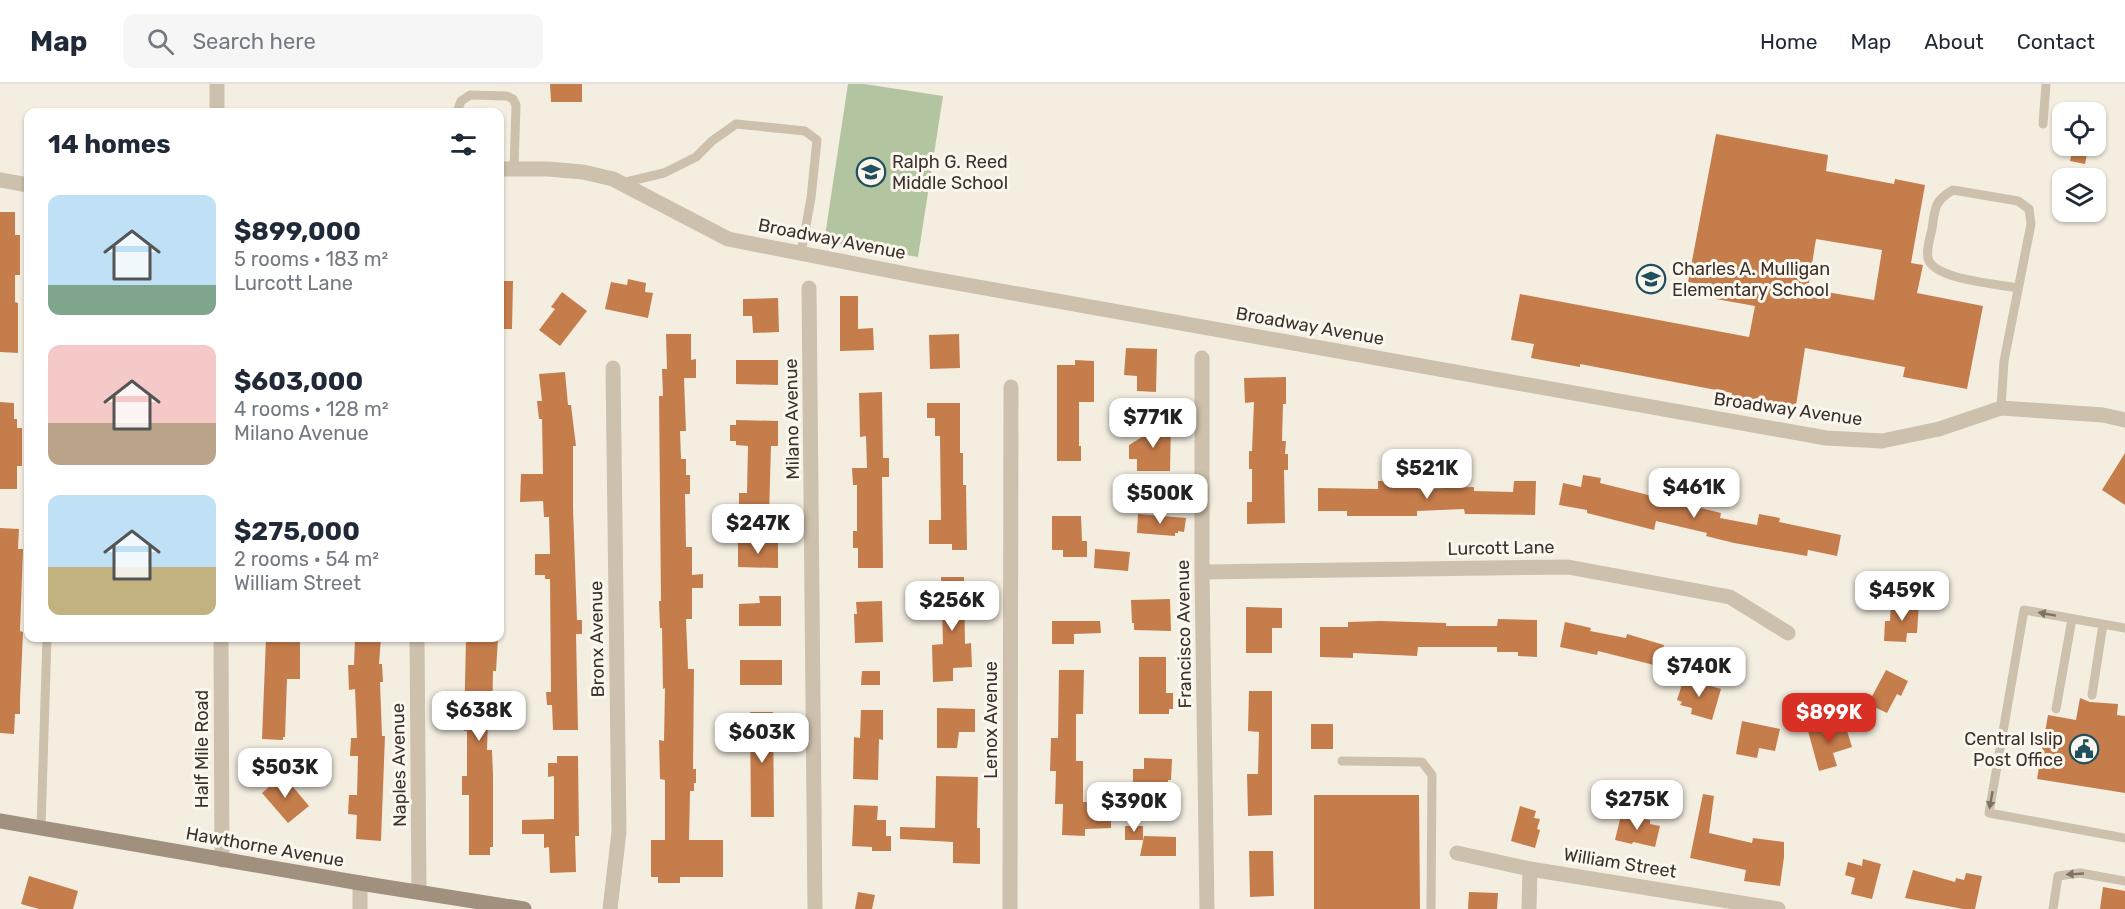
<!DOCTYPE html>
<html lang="en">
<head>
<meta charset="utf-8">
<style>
  :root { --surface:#fff; --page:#f6f6f7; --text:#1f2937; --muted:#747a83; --line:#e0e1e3; --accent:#d93025 }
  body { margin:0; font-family:Rubik,sans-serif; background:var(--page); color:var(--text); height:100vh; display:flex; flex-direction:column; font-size:22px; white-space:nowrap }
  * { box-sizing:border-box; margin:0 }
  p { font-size:20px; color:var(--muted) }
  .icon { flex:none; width:33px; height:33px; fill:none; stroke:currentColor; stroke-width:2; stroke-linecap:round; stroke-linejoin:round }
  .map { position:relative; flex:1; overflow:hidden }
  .panel { position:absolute; left:24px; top:24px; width:480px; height:534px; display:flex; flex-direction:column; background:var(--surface); border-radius:12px; box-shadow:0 2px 4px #0004 }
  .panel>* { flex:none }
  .controls { position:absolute; left:2052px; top:18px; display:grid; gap:12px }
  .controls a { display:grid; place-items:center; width:54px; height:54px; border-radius:12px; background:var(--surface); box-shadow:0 2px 4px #0004; font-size:30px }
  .price { position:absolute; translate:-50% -51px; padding:0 14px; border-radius:12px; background:#fff; color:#222; font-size:20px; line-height:39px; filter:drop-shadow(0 2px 3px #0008) }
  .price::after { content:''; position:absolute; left:50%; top:36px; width:18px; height:14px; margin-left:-9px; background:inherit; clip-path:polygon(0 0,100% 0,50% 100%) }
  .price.selected { background:var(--accent); color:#fff }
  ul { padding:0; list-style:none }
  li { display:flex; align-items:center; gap:18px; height:150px; padding:0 24px }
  li span { display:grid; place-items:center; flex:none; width:168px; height:120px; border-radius:12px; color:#555 }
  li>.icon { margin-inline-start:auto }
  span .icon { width:72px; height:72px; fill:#fffc; stroke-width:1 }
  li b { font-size:26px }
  h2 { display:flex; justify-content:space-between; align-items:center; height:72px; padding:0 24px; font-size:26px }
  header { display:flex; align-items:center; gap:36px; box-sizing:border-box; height:84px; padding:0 30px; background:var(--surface); border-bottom:2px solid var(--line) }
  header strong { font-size:28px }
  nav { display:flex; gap:33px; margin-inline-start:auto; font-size:21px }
  .search { width:420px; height:54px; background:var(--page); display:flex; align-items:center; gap:15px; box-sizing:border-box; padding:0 21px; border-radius:12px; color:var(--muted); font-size:22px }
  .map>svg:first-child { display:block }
  .green { fill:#b2c4a0 }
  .building { fill:#c67d4c; fill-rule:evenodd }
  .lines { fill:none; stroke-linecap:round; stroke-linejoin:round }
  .lane { stroke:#cdc0ac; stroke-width:9 }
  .street { stroke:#cdc0ac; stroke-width:15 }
  .secondary { stroke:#a0907d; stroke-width:15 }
  .oneway { fill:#7d7265 }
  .labels { text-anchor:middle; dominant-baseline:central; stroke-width:6; stroke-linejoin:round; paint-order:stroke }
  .poi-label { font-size:18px; fill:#3b322b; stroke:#fbf7ee; text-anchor:start }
  .street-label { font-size:18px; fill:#3b322b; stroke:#fbf7ee }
</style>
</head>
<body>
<header>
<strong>Map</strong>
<div class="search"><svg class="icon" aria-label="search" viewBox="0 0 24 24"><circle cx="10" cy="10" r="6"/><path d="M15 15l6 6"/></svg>Search here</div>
<nav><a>Home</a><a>Map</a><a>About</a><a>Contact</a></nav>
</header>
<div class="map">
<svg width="2125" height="825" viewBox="0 0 2125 825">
  <rect width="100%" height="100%" fill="#f4eee1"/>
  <!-- green -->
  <path class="green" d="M 848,0 L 864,0 L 943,12 L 918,173 L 831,159 L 825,152 Z"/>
  <!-- building -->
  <path class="building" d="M 550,0 L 582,0 L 582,18 L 551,18 Z
    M 1716,50 L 1828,71 L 1826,87 L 1894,100 L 1895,95 L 1925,101 L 1911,179 L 1923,181 L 1917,209 L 1983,222 L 1967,305 L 1903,293 L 1905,283 L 1805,264 L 1795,328 L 1730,316 L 1732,309 L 1580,280 L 1580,283 L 1531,274 L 1534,260 L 1511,256 L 1520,210 L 1749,253 L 1755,222 L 1716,215 L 1718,203 L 1688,198 ZM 1816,155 L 1882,166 L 1874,216 L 1808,205 Z
    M 2073,63 L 2088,65 L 2085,80 L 2070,77 Z
    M 0,128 L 15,128 L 15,151 L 20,151 L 20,191 L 15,191 L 15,218 L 18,219 L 18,269 L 0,268 Z
    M 628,195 L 646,199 L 645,208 L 653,209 L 648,234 L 605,225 L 611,198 L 627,201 Z
    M 500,197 L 513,197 L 512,245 L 500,245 Z
    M 562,208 L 587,227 L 560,262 L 539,246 L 555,225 L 551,223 Z
    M 840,212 L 858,212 L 858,245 L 873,244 L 874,266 L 840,267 Z
    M 778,214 L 779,248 L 753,249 L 752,232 L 743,232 L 743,215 Z
    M 666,250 L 691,250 L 691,276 L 696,275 L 696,294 L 684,294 L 686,347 L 680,347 L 681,375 L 686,375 L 686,391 L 690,391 L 690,410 L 685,410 L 686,463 L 692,463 L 692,491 L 703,490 L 703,504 L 692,504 L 692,535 L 686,535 L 688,585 L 694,585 L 693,685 L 696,685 L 696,699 L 694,699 L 694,707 L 690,707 L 689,756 L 723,756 L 723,793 L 680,793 L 680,799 L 658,799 L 658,793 L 651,793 L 651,756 L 665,756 L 665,696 L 660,695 L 659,656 L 664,657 L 665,604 L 663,605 L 662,544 L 660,544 L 659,517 L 661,517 L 659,312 L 663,312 L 662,285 L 667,285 Z
    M 959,250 L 960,284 L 930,285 L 929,251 Z
    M 1126,264 L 1157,265 L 1156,308 L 1137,307 L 1137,292 L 1124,291 Z
    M 736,276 L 778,276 L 778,301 L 736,300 Z
    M 1075,276 L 1094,277 L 1094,318 L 1079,318 L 1079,362 L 1081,362 L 1081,377 L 1057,377 L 1057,281 L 1075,281 Z
    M 565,288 L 568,321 L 571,321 L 576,362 L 573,362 L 573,424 L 577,536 L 582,536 L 582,550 L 576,550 L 578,646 L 553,646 L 552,621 L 547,621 L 546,608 L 551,608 L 550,495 L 545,495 L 545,491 L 535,491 L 535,470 L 550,470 L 549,433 L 544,433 L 543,417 L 520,418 L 521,390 L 543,390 L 542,335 L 539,335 L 537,317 L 542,317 L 539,290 Z
    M 1286,293 L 1286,320 L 1283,320 L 1282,357 L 1286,357 L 1285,370 L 1288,370 L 1288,386 L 1284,386 L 1285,439 L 1247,440 L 1247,418 L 1252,418 L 1252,385 L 1249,385 L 1249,367 L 1252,367 L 1254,318 L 1245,319 L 1244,294 Z
    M 882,308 L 883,374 L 889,374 L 889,393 L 882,393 L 883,484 L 858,484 L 858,464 L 853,464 L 853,447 L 857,447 L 857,401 L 853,401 L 852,384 L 867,384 L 866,352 L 860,353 L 859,309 Z
    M 0,318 L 14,319 L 14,335 L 17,335 L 17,344 L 22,344 L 22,382 L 17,382 L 17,405 L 0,405 Z
    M 927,319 L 960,319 L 960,369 L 963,369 L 963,401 L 966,401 L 967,466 L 952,466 L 952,460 L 929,460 L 929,436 L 941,436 L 940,352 L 935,352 L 935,334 L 927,334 Z
    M 736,336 L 778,337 L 778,362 L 771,362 L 769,432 L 747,431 L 747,422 L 739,422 L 739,409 L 747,409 L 748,362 L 736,361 L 736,357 L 730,357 L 730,341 L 736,341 Z
    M 1147,340 L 1171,340 L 1170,387 L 1137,387 L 1137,375 L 1129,375 L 1129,361 L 1147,350 Z
    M 2125,369 L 2125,421 L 2102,406 Z
    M 1583,391 L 1601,394 L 1600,399 L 1721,429 L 1720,434 L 1757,441 L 1759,430 L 1780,434 L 1779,438 L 1841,451 L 1837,472 L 1808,466 L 1807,472 L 1734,459 L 1706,452 L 1707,449 L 1656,437 L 1654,446 L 1587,429 L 1587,426 L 1559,421 L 1563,399 L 1581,403 Z
    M 1378,397 L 1418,397 L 1418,405 L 1474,403 L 1474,407 L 1513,408 L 1514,397 L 1536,397 L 1535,431 L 1465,430 L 1464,425 L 1417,427 L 1417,432 L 1347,432 L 1347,427 L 1318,427 L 1318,404 L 1378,405 Z
    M 1138,430 L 1186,434 L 1184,448 L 1178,447 L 1178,449 L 1175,449 L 1175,452 L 1137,449 Z
    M 1052,432 L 1081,432 L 1082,457 L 1087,457 L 1087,473 L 1063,473 L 1063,466 L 1052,466 Z
    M 0,444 L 19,445 L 18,465 L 23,465 L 20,547 L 23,548 L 20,616 L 20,630 L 15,630 L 14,650 L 0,649 Z
    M 738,459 L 778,459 L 778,484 L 738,483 Z
    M 1095,465 L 1130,468 L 1128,487 L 1094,484 Z
    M 941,493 L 964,493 L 965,560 L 971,559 L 972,583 L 953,584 L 953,597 L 933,598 L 932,561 L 943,560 Z
    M 759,512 L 781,512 L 781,542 L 739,542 L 739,520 L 760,519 Z
    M 1170,515 L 1171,547 L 1134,546 L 1134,539 L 1132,539 L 1131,516 Z
    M 882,517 L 883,558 L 855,559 L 854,530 L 857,530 L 856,518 Z
    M 1891,518 L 1919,519 L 1917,549 L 1907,549 L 1906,558 L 1884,557 L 1885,537 L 1890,537 Z
    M 1246,523 L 1282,524 L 1282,544 L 1272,544 L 1272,569 L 1246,569 Z
    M 1498,535 L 1537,536 L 1537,573 L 1518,572 L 1518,568 L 1497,568 L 1497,563 L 1418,563 L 1417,572 L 1353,569 L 1353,574 L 1320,573 L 1320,543 L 1348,543 L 1348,538 L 1380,537 L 1446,539 L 1446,542 L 1497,542 Z
    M 1052,537 L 1100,537 L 1101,549 L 1074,550 L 1074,560 L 1052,560 Z
    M 1565,538 L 1591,544 L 1590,547 L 1626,554 L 1627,550 L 1664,561 L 1658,582 L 1598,567 L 1597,571 L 1560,563 Z
    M 266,554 L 300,554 L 300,595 L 287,595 L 285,653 L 283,653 L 283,656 L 262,655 Z
    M 355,554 L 381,554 L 379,580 L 382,580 L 383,598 L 380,598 L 382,652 L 385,652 L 381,757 L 356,755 L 357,731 L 348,730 L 349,711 L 357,711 L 358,672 L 350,672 L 351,654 L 357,654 L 355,605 L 349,606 L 348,581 L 354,581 Z
    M 466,554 L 498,554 L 496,587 L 493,587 L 492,638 L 488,637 L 487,666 L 492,666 L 493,691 L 493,763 L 490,763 L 490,771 L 469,771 L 469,711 L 462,711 L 462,692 L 467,692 L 467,647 L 464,647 Z
    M 1139,573 L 1166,573 L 1166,609 L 1173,609 L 1173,625 L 1169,625 L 1169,630 L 1139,630 Z
    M 740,576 L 782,576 L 782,601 L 740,601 Z
    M 1059,586 L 1084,586 L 1083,630 L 1076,630 L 1076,677 L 1083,677 L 1083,718 L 1090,718 L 1090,724 L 1111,724 L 1111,744 L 1085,745 L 1085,752 L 1062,751 L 1063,720 L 1055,720 L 1056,687 L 1050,687 L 1051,654 L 1058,654 Z
    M 1886,586 L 1908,597 L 1901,612 L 1897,610 L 1887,629 L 1868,620 Z
    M 862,587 L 880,587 L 880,601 L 861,601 Z
    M 1684,594 L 1721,605 L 1712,636 L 1691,630 L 1692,624 L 1680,621 L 1682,618 L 1677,616 Z
    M 1249,607 L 1272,607 L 1272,731 L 1248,732 L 1247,690 L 1258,690 L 1259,648 L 1248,647 Z
    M 2080,614 L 2090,618 L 2118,620 L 2117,631 L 2125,632 L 2125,709 L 2037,695 L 2048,631 L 2076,636 Z
    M 937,624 L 975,625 L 975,648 L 959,648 L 957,664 L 937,664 Z
    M 861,626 L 883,626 L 883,656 L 879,655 L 878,696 L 853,695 L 854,653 L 860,654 Z
    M 750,628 L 773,628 L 774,733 L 751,733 Z
    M 1742,637 L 1780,645 L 1775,667 L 1759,664 L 1757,674 L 1736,670 Z
    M 1844,637 L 1852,663 L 1833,669 L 1837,682 L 1819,687 L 1808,647 Z
    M 1311,640 L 1333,640 L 1333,665 L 1311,665 Z
    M 557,672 L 578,672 L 579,752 L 575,752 L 576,788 L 550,789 L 549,763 L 544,764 L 544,750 L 522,750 L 522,736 L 554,735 L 554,692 L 548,693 L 548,679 L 557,679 Z
    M 1144,674 L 1172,675 L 1171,696 L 1168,696 L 1168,716 L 1143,715 L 1143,701 L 1133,701 L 1133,685 L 1144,685 Z
    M 283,691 L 309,722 L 288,739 L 262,709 Z
    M 936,692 L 978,693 L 977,744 L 980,744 L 980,780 L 953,779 L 953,758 L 900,755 L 900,743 L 935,744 Z
    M 1703,710 L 1714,712 L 1709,749 L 1752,759 L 1753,754 L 1784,758 L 1784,773 L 1780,802 L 1744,797 L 1746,786 L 1690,774 Z
    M 1314,711 L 1419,711 L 1420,825 L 1314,825 Z
    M 854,721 L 878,722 L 877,736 L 886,736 L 886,752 L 891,752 L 891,767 L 872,767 L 872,763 L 852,762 Z
    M 1520,722 L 1536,727 L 1534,734 L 1540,735 L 1537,745 L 1540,746 L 1535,764 L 1511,757 Z
    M 1621,731 L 1650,736 L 1650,740 L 1660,742 L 1655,763 L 1633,758 L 1632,760 L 1615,756 Z
    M 1125,742 L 1143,742 L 1143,756 L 1125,756 Z
    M 1144,752 L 1176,753 L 1176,772 L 1140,772 Z
    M 1249,767 L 1273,767 L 1274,812 L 1250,813 Z
    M 1863,775 L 1881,780 L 1872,815 L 1851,810 L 1855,794 L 1845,791 L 1848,778 L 1862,782 Z
    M 1913,786 L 1955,798 L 1956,794 L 1964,796 L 1966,789 L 1982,792 L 1975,825 L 1963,825 L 1905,814 Z
    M 29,792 L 78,807 L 73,825 L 39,825 L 21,820 Z
    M 2103,803 L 2125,807 L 2125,825 L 2100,825 Z
    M 858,808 L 875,811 L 872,825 L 855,825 Z
    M 1469,808 L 1498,809 L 1497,825 L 1468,825 Z"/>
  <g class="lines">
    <!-- lane -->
    <path class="lane" d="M 457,28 L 461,17 L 470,11 L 507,12 L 513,15 L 516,21 L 514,85
      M 2043,40 L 2046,0
      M 622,99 L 664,89 L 696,73 L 712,57 L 736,40 L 805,47 L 817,56 L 811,114 L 801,169
      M 2001,324 L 2004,277 L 2031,140 L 2029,125 L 2018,117 L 1953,106 C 1934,117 1935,124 1932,145 C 1930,154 1925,169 1929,177 C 1939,196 1998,200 2018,204
      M 2125,544 L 2024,526 L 1989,729 L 2125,754
      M 2092,611 L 2103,540
      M 2056,625 L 2072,535
      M 1342,677 L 1422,678 L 1432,691 L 1431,825
      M 41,744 L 47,554
      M 2053,825 L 2058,792 L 2080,789 L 2125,797"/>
    <!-- street -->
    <path class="street" d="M 217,0 L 217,28
      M 500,85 L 548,85 L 583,88 L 613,95 L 728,155 L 917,192 L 1826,354 L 1882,357 L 1939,345 L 2001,324 L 2103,331 L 2125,336
      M 0,96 L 28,101
      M 809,204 L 815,825
      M 1202,274 L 1202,488 L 1207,825
      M 1202,488 L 1568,483 L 1730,513 L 1788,549
      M 221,554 L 222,776
      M 417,554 L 419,808
      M 1457,769 L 1530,785 L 1778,825
      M 360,799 L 360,825
      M 610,825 L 619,748 L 613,284
      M 1010,825 L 1011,303
      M 1529,825 L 1530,785"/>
    <!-- secondary -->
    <path class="secondary" d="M 0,737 L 360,799 L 524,825"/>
  </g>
  <!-- one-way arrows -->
  <defs><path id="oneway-solid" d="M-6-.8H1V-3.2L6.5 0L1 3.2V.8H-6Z" transform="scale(1.5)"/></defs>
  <g class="oneway">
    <use href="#oneway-solid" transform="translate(2047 530) rotate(-170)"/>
    <use href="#oneway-solid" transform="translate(1991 716) rotate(100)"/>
    <use href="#oneway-solid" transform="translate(2075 790) rotate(177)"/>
  </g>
  <!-- icons -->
  <defs>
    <g id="school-ring" transform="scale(1.5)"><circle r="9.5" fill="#fbf7ee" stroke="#20505d" stroke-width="1.5"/><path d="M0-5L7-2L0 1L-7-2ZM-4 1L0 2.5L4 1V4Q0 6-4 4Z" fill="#20505d"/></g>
    <g id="civic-ring" transform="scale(1.5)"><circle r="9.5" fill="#fbf7ee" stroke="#20505d" stroke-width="1.5"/><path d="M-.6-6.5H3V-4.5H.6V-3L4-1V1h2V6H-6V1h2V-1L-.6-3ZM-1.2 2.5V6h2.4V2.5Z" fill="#20505d"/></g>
  </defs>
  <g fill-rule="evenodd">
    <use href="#school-ring" x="871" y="88"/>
    <use href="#school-ring" x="1651" y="195"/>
    <use href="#civic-ring" x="2084" y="665"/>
  </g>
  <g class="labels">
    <!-- poi labels -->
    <g class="poi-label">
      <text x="892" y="78">Ralph G. Reed<tspan x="892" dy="21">Middle School</tspan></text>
      <text x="1672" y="185">Charles A. Mulligan<tspan x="1672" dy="21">Elementary School</tspan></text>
      <text x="2063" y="655" text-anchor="end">Central Islip<tspan x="2063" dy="21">Post Office</tspan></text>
    </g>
    <!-- street labels -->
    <g class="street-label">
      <text transform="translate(832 155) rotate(11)">Broadway Avenue</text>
      <text transform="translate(1310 242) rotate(10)">Broadway Avenue</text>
      <text transform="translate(1788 325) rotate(8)">Broadway Avenue</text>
      <text transform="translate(792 335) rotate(-91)">Milano Avenue</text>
      <text transform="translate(1501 464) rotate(-1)">Lurcott Lane</text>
      <text transform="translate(1184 550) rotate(-91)">Francisco Avenue</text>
      <text transform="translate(597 555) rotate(-91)">Bronx Avenue</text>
      <text transform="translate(991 636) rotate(-90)">Lenox Avenue</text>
      <text transform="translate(202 665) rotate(-90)">Half Mile Road</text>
      <text transform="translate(399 681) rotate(-91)">Naples Avenue</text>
      <text transform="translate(265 763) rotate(10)">Hawthorne Avenue</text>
      <text transform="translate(1620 779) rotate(9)">William Street</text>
    </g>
  </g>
</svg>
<div class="controls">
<a><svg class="icon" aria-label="locate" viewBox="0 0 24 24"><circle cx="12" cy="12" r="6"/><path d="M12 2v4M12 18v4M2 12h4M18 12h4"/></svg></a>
<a><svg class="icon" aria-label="layers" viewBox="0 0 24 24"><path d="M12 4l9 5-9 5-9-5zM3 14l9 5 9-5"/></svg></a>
</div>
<b class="price" style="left:1153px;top:365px">$771K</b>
<b class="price" style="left:1427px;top:416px">$521K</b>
<b class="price" style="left:1694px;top:435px">$461K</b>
<b class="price" style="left:1160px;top:441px">$500K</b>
<b class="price" style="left:758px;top:471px">$247K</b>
<b class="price" style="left:1902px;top:538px">$459K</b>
<b class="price" style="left:952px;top:548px">$256K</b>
<b class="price" style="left:1699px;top:614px">$740K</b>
<b class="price" style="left:479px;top:658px">$638K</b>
<b class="price selected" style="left:1829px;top:660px">$899K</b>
<b class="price" style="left:762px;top:680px">$603K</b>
<b class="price" style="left:285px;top:715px">$503K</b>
<b class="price" style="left:1637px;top:747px">$275K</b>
<b class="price" style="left:1134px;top:749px">$390K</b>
<section class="panel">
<h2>14 homes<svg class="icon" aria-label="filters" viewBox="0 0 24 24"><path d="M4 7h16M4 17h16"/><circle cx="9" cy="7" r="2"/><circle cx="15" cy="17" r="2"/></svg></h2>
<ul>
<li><span style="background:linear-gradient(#bfe0f5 75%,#7fa58c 0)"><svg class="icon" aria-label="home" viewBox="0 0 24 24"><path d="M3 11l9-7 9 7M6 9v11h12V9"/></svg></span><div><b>$899,000</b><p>5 rooms · 183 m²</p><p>Lurcott Lane</p></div></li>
<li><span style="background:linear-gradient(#f6c9c9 65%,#b9a48a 0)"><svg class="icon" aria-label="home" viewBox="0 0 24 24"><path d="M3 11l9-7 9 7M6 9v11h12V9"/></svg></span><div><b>$603,000</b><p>4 rooms · 128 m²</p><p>Milano Avenue</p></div></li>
<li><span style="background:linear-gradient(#bfe0f5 60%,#c2b280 0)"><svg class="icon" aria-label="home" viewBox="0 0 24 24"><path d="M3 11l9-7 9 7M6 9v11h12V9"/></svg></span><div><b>$275,000</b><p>2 rooms · 54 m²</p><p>William Street</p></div></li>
</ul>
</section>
</div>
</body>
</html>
